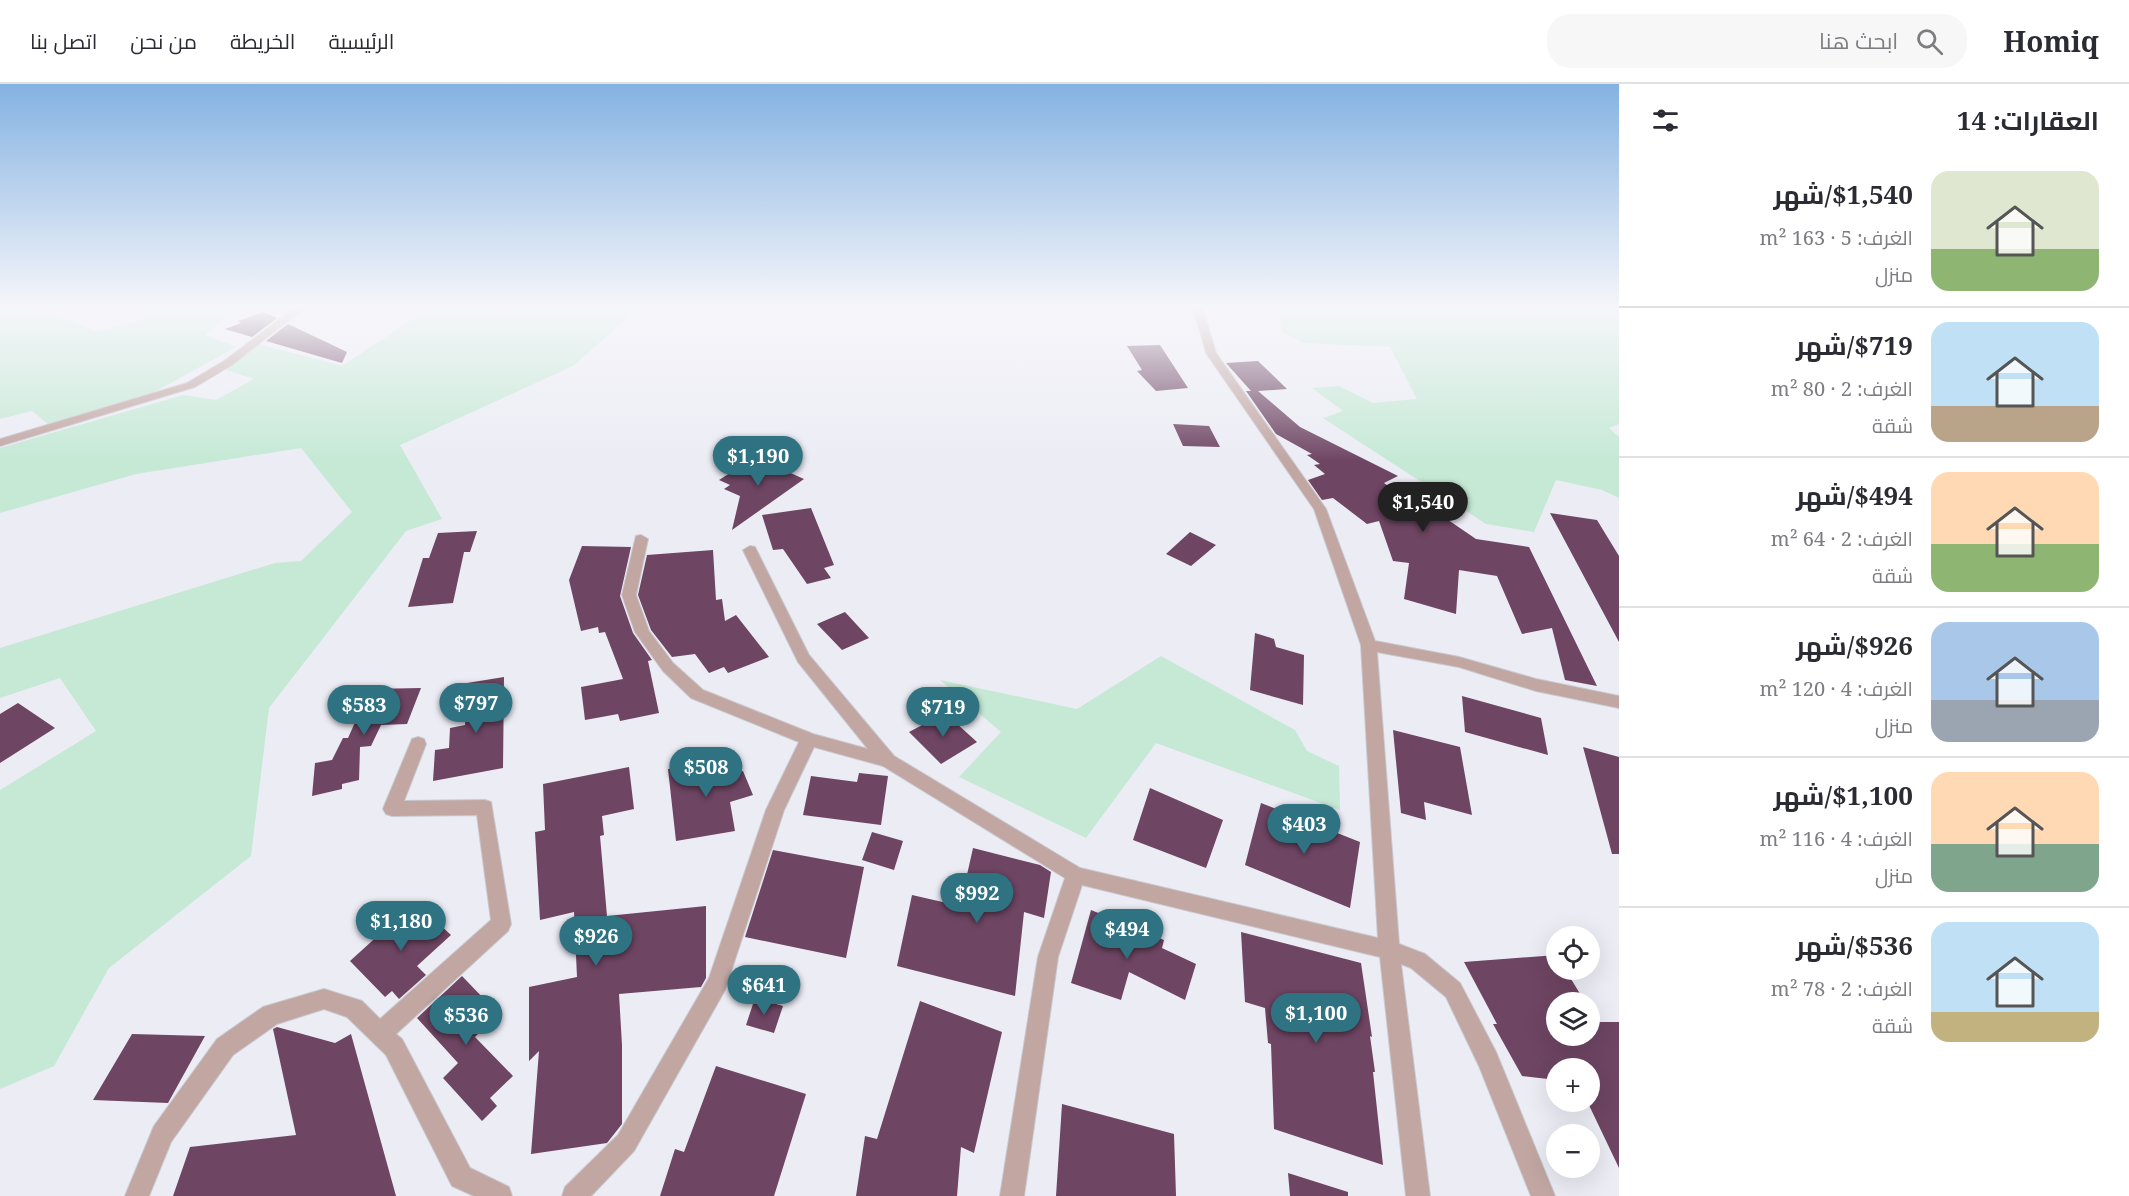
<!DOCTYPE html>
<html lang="ar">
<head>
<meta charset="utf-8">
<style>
  :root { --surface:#fff; --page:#f7f7f7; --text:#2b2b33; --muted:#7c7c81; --line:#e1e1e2; --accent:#2f7383 }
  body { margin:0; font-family:"Noto Serif",Cairo,serif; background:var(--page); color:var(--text); direction:rtl; height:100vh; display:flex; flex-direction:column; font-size:22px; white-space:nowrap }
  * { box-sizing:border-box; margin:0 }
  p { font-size:20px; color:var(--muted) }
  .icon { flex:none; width:33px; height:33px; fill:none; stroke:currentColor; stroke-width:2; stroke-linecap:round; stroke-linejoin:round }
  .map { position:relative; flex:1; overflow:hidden; direction:ltr }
  .panel { display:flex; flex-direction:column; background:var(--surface); width:510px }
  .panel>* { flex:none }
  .controls { position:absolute; left:1546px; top:842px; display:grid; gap:12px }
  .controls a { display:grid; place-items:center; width:54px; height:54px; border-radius:50%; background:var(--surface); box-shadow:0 6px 24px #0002; font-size:30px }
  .price { position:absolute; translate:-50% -51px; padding:0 14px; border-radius:21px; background:var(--accent); color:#fff; font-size:20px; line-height:39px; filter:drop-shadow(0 2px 3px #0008) }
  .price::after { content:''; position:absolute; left:50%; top:36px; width:18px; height:14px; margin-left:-9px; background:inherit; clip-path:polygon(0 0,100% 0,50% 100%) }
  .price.current { background:#222; color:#fff }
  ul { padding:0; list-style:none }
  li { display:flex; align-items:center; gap:18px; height:150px; padding:0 30px }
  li+li { border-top:2px solid var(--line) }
  li span { display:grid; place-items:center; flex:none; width:168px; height:120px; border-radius:18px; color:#555 }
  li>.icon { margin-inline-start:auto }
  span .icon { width:72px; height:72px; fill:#fffc; stroke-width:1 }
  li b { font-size:26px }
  h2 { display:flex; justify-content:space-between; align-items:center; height:72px; padding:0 30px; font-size:26px }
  header { display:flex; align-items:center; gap:36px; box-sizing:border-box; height:84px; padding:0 30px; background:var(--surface); border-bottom:2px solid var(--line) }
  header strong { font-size:28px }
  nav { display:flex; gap:33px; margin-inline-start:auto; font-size:21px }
  .search { width:420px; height:54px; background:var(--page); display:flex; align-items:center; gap:15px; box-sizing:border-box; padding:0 21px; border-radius:24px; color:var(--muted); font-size:22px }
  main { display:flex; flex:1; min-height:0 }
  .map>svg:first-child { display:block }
  .green { fill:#c5e9d5 }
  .building { fill:#6e4563 }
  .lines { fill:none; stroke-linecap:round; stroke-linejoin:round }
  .minor-casing { stroke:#c9c9d1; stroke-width:2 }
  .minor { fill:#c1a6a2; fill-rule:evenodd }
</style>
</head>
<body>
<header>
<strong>Homiq</strong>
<div class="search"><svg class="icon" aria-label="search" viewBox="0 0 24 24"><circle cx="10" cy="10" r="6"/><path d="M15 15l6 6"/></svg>ابحث هنا</div>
<nav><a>الرئيسية</a><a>الخريطة</a><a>من نحن</a><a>اتصل بنا</a></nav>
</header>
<main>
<section class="panel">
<h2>العقارات: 14<svg class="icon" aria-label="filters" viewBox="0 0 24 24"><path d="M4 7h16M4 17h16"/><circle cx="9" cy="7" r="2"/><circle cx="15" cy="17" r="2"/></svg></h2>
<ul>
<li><span style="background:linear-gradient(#dfe7d0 65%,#8fb573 0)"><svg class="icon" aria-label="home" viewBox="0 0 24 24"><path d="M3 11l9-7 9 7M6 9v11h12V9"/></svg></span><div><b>$1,540/شهر</b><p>الغرف: 5 · 163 m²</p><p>منزل</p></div></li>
<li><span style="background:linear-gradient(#bfe0f5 70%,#b9a48a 0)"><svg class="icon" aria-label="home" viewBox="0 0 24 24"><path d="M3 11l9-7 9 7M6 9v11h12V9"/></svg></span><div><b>$719/شهر</b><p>الغرف: 2 · 80 m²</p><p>شقة</p></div></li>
<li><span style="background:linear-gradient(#ffd9b3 60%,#8fb573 0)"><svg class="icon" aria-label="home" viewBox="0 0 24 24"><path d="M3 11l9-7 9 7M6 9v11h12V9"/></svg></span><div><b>$494/شهر</b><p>الغرف: 2 · 64 m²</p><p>شقة</p></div></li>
<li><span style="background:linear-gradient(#a9c7e8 65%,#9aa5b1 0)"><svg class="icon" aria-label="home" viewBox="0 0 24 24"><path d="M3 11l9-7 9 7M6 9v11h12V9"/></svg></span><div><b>$926/شهر</b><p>الغرف: 4 · 120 m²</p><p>منزل</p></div></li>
<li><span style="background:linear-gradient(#ffd9b3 60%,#7fa58c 0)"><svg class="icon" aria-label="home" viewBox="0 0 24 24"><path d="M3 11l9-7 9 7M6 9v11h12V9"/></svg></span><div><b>$1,100/شهر</b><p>الغرف: 4 · 116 m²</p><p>منزل</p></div></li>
<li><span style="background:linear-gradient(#bfe0f5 75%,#c2b280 0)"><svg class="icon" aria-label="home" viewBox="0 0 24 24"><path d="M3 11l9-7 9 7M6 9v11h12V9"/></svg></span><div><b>$536/شهر</b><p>الغرف: 2 · 78 m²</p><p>شقة</p></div></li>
</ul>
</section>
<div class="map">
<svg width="1619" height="1112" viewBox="0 0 1619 1112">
  <rect width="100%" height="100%" fill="#ececf5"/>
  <!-- green -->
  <path class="green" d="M 0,222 L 39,222 L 38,224 L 97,248 L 141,236 L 160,222 L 249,222 L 223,236 L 205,251 L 236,263 L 149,311 L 48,340 L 32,327 L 0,335 Z
    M 432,222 L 641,222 L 573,282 L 400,361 L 442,435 L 406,447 L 269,624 L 251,772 L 109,884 L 54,982 L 0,1005 L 0,706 L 96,647 L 60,594 L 0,614 L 0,564 L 275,479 L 301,477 L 352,428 L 301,364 L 136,390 L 0,429 L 0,364 L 183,311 L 216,316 L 254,295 L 226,286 L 259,260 L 342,282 Z
    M 1277,222 L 1619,222 L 1619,340 L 1609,344 L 1619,353 L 1619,414 L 1602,406 L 1556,396 L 1534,448 L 1486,440 L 1323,334 L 1343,327 L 1312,304 L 1339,302 L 1373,319 L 1417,315 L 1390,263 L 1304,259 L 1283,249 Z
    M 1161,572 L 1295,646 L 1307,667 L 1339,682 L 1340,726 L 1156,659 L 1086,754 L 959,693 L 1001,648 L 940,596 L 1077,625 Z"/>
  <!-- building -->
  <path class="building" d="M 263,228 L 277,234 L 252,253 L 225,245 L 241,239 L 238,237 Z
    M 288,240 L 347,268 L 342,279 L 266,257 Z
    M 1160,261 L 1188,304 L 1156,307 L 1137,287 L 1142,286 L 1127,262 Z
    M 1258,277 L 1287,305 L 1258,307 L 1300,343 L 1398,392 L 1384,399 L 1426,429 L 1435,427 L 1476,455 L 1529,463 L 1597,602 L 1565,596 L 1552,544 L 1522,550 L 1497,492 L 1459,486 L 1456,530 L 1404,515 L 1409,479 L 1393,477 L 1379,437 L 1367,440 L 1333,414 L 1322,416 L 1308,396 L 1325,390 L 1314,381 L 1320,380 L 1307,371 L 1312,370 L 1276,350 L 1246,307 L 1251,307 L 1226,279 Z
    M 1173,340 L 1209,342 L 1220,363 L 1183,362 Z
    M 755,373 L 804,395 L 732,446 L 740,412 L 724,405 L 730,401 L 719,396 Z
    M 811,424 L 834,481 L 824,484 L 831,494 L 807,500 L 783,465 L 773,466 L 762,431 Z
    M 1550,429 L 1597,436 L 1619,472 L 1619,558 Z
    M 477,447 L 470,468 L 464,468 L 453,519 L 408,523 L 423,474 L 429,474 L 438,449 Z
    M 1190,448 L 1216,461 L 1191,482 L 1166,470 Z
    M 582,462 L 631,463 L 620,512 L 633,549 L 652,576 L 648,577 L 659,629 L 620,637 L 618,630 L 585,636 L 581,603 L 623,595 L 605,548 L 599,549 L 598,543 L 581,547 L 569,496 Z
    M 713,466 L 716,516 L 722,515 L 725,537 L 736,531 L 769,573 L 728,589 L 724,583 L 709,589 L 695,570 L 672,573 L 651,546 L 638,511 L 647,471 Z
    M 845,528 L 869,554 L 842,566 L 817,540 Z
    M 1255,549 L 1274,555 L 1276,563 L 1304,571 L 1303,621 L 1250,606 Z
    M 504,593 L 503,684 L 433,697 L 435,666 L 449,664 L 450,644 L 465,641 L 467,599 Z
    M 421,604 L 407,640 L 381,641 L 371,662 L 360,663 L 359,696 L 342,700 L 342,705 L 312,712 L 315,679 L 332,676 L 343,654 L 348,654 L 370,605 Z
    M 1462,612 L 1541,634 L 1548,671 L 1465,648 Z
    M 18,619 L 55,644 L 0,679 L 0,630 Z
    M 945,629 L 977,658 L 941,680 L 909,648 Z
    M 1393,646 L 1460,663 L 1472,731 L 1424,718 L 1426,736 L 1401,729 Z
    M 1583,663 L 1619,673 L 1619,770 L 1612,770 Z
    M 736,674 L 739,688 L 743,687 L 753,711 L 730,718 L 735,747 L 676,757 L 668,685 Z
    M 629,683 L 634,725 L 602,732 L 604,751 L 600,752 L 607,832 L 706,822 L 706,894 L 701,903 L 619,910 L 622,961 L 622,1040 L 607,1059 L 531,1070 L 539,967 L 529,977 L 529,903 L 577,893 L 574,828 L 540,836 L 535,748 L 545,746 L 543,700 Z
    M 859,689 L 888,692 L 881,741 L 803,731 L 811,692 L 857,698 Z
    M 1150,704 L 1223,736 L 1206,784 L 1133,756 Z
    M 1261,719 L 1360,758 L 1350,824 L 1245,781 Z
    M 872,748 L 903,757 L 894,786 L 862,776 Z
    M 973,764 L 1040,781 L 1051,788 L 1044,834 L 1024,828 L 1015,912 L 897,882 L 912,811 L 960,822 Z
    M 773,766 L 864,783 L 846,874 L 745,853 Z
    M 415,818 L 451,851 L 417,882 L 426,891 L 399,915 L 392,907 L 385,913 L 350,877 Z
    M 1091,826 L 1164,856 L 1162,864 L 1196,880 L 1185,916 L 1129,888 L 1121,916 L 1071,899 Z
    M 1241,848 L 1361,879 L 1372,953 L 1370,952 L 1375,988 L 1373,988 L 1383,1081 L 1274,1045 L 1271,960 L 1268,959 L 1265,924 L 1245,918 Z
    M 1557,871 L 1557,885 L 1565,885 L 1585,918 L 1557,918 L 1557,951 L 1590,951 L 1590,926 L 1597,938 L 1619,938 L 1619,1084 L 1587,1017 L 1590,1017 L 1590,984 L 1557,984 L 1557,996 L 1522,992 L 1493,940 L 1497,940 L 1464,878 Z
    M 462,892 L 486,917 L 480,923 L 492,936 L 475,953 L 513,992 L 490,1014 L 497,1022 L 482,1037 L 443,994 L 458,979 L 417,934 Z
    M 755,914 L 783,922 L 774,949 L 746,941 Z
    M 920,917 L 1002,948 L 974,1069 L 961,1063 L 957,1112 L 856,1112 L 865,1052 L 877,1055 Z
    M 277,943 L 335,959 L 351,950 L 396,1112 L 173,1112 L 190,1063 L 296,1051 L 273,945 Z
    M 132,950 L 205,952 L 168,1019 L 93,1016 Z
    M 716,982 L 806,1010 L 774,1112 L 660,1112 L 675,1065 L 684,1068 Z
    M 1062,1020 L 1174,1050 L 1176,1112 L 1056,1112 Z
    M 1288,1089 L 1348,1108 L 1348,1112 L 1290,1112 Z"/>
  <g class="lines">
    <!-- minor casing -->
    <g class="minor-casing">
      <path id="minor" d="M 297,222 L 307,222 L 232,281 L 195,303 L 0,362 L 0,355 L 187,299 L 224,277 Z
        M 1193,222 L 1202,222 L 1216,269 L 1326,425 L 1375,557 L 1459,573 L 1536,595 L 1619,612 L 1619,624 L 1536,607 L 1459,583 L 1377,568 L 1399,860 L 1425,870 L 1460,899 L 1496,968 L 1555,1112 L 1531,1112 L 1479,982 L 1446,913 L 1411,884 L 1401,880 L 1430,1112 L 1406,1112 L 1380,873 L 1082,801 L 1058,873 L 1024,1112 L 1000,1112 L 1038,873 L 1065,794 L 883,682 L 814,663 L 784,726 L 725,906 L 634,1067 L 591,1112 L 562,1112 L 565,1103 L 618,1051 L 709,894 L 766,726 L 799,658 L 691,614 L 663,587 L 635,548 L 622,511 L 636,452 L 641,451 L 648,455 L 636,511 L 649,547 L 673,579 L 703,606 L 813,650 L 868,665 L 798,578 L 743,466 L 750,462 L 755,463 L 809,571 L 894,672 L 1080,784 L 1378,854 L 1361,561 L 1314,425 L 1206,269 Z
        M 418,653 L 424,655 L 426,660 L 404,717 L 485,716 L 491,718 L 511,840 L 508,847 L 396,950 L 402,955 L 470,1084 L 509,1103 L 512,1112 L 474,1112 L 452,1102 L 386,971 L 347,933 L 324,925 L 277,940 L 233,971 L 171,1058 L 149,1112 L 125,1112 L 154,1042 L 217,955 L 263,923 L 324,905 L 362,917 L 380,935 L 491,836 L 477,731 L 392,732 L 386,730 L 383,725 L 410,660 L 412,655 Z"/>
    </g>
    <!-- minor -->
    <use href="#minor" class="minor"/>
  </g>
  <!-- sky -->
  <linearGradient id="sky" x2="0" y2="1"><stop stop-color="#84b2e2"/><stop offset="0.59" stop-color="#f6f6fa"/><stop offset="1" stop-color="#f6f6fa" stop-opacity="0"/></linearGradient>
  <rect width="1619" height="378" fill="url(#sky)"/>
</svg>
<div class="controls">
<a><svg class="icon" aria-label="locate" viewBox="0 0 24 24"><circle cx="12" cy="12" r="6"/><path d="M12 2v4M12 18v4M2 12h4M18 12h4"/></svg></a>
<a><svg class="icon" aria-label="layers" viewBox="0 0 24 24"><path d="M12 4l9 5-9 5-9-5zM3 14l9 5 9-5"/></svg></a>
<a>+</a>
<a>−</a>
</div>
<b class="price" style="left:758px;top:403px">$1,190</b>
<b class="price current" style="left:1423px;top:449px">$1,540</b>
<b class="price" style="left:476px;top:650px">$797</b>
<b class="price" style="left:364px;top:652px">$583</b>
<b class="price" style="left:943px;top:654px">$719</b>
<b class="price" style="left:706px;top:714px">$508</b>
<b class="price" style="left:1304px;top:771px">$403</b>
<b class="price" style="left:977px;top:840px">$992</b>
<b class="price" style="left:401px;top:868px">$1,180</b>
<b class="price" style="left:1127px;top:876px">$494</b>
<b class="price" style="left:596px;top:883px">$926</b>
<b class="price" style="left:764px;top:932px">$641</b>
<b class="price" style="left:1316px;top:960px">$1,100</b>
<b class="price" style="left:466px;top:962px">$536</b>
</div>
</main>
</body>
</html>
